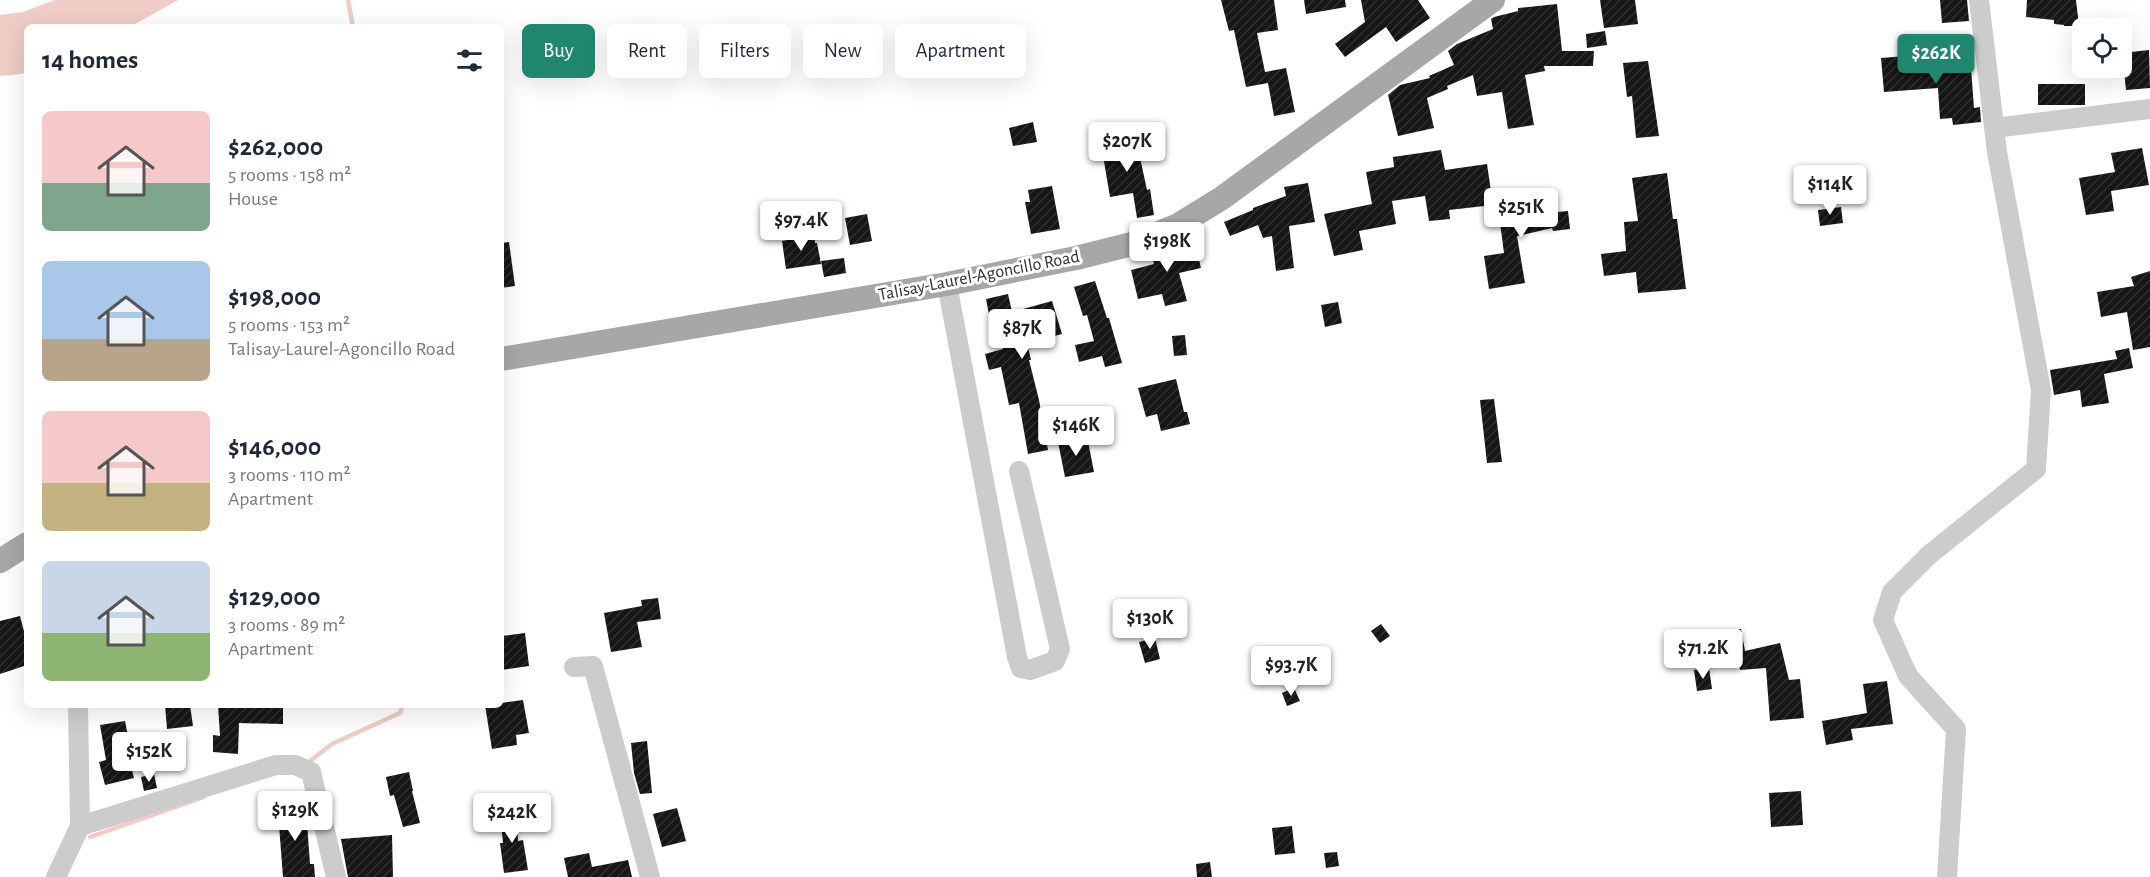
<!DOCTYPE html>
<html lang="en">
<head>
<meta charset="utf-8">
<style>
  :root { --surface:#fff; --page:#f6f6f7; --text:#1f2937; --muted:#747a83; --accent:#1f8670 }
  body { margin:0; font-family:"Alegreya Sans",sans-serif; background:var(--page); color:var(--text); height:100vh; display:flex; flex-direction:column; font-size:22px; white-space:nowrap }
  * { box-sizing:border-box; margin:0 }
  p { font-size:20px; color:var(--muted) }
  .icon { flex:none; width:33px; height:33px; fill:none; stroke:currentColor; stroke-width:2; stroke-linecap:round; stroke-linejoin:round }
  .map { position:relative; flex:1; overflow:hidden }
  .panel { position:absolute; left:24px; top:24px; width:480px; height:684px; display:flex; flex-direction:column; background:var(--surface); border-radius:9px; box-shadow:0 6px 24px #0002 }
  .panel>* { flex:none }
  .banner { position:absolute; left:522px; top:24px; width:570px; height:54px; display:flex; gap:12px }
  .controls { position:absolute; left:2072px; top:18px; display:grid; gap:12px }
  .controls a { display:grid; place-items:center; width:60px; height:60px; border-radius:9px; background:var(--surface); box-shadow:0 6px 24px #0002; font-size:30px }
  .price { position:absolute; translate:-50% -51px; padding:0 14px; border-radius:6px; background:#fff; color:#222; font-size:20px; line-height:39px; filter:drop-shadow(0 2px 3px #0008) }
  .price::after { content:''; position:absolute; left:50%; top:36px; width:18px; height:14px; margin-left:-9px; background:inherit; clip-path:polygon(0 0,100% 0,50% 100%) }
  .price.on { background:var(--accent); color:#fff }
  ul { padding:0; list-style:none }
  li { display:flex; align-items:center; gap:18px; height:150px; padding:0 18px }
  li span { display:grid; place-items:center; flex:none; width:168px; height:120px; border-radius:9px; color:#555 }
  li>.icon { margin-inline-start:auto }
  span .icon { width:72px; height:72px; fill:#fffc; stroke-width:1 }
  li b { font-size:26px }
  h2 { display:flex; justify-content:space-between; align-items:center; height:72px; padding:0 18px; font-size:26px }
  .pill { padding:0 21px; border-radius:9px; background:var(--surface); box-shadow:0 6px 24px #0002; font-size:21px; line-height:54px }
  .pill.on { background:var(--accent); color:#fff }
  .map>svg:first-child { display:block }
  .water { fill:#efccc5 }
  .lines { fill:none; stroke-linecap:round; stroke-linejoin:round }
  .stream { stroke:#efccc5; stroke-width:4.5 }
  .building { fill:url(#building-hatch) }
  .minor { stroke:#ccc; stroke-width:20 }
  .major { stroke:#a7a7a7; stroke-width:24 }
  .labels { text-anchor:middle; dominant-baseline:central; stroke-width:6; stroke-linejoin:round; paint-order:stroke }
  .street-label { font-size:18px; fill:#2f2f2f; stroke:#fff }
</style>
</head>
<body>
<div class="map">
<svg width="2150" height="877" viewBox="0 0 2150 877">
  <defs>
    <pattern id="building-hatch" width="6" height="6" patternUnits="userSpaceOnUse" patternTransform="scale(1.5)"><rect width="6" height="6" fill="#161616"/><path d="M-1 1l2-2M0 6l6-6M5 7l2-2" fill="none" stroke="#303030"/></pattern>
  </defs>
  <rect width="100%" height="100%" fill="#fff"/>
  <!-- water -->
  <path class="water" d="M 55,0 L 178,0 L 130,27 L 27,27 L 27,72 L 21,74 L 0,76 L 0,15 L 23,12 Z"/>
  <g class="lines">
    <!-- stream -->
    <path class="stream" d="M 348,0 L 353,27
      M 310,761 L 332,744 L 400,713 L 403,705
      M 90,837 L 204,797"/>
  </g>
  <!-- building -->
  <path class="building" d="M 1221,0 L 1274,0 L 1278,30 L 1257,33 L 1265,72 L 1286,68 L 1295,112 L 1274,116 L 1268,83 L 1246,87 L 1234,30 L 1229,31 Z
    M 1304,0 L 1345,0 L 1346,7 L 1306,14 Z
    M 1361,0 L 1418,0 L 1430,18 L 1396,42 L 1386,27 L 1345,57 L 1335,44 L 1365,22 Z
    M 1600,0 L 1635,0 L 1638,24 L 1604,28 Z
    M 1940,0 L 1967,0 L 1969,21 L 1942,23 Z
    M 2027,0 L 2076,0 L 2079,26 L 2064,26 L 2064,25 L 2054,24 L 2054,20 L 2026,17 Z
    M 1557,4 L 1562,51 L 1594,51 L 1593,66 L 1544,66 L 1545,71 L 1525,75 L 1534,125 L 1508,129 L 1502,92 L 1477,96 L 1473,75 L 1447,86 L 1448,89 L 1427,98 L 1434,128 L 1398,136 L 1388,95 L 1400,85 L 1430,78 L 1429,76 L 1454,65 L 1448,51 L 1457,44 L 1493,29 L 1491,19 L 1494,17 L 1518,11 L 1518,8 Z
    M 1605,31 L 1607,45 L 1587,48 L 1586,34 Z
    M 2149,50 L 2150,88 L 2126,90 L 2122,53 Z
    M 1917,55 L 1918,72 L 1943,71 L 1941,57 L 1970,55 L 1974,108 L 1980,107 L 1981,122 L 1953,125 L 1952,118 L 1940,119 L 1938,88 L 1884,92 L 1881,58 Z
    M 1648,61 L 1659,136 L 1636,138 L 1632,96 L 1627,97 L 1623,63 Z
    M 2038,84 L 2085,84 L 2085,105 L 2038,105 Z
    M 1033,122 L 1037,142 L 1013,146 L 1009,128 Z
    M 1115,137 L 1116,142 L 1136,139 L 1147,190 L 1150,189 L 1154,215 L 1137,218 L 1133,193 L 1110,197 L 1100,138 Z
    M 2142,148 L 2149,185 L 2111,191 L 2114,211 L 2086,215 L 2079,178 L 2115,172 L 2111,153 Z
    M 1441,150 L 1445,170 L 1487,164 L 1493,205 L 1449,210 L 1450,219 L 1429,221 L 1425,196 L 1392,201 L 1396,224 L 1359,231 L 1363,250 L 1334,256 L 1324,214 L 1372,204 L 1366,172 L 1394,167 L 1393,157 Z
    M 1667,173 L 1673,219 L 1677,219 L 1686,289 L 1638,293 L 1636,272 L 1604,276 L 1601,254 L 1626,251 L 1624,222 L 1638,221 L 1632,178 Z
    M 1308,183 L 1315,222 L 1289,226 L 1294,268 L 1276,271 L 1272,236 L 1263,238 L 1258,225 L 1230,236 L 1224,222 L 1253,210 L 1253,208 L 1286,196 L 1284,187 Z
    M 1052,186 L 1060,229 L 1031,234 L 1025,202 L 1030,202 L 1028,190 Z
    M 1541,191 L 1546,213 L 1568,211 L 1570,229 L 1553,231 L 1552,228 L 1517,236 L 1525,283 L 1489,289 L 1484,256 L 1504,253 L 1499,215 L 1526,211 L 1522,195 Z
    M 1841,207 L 1843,223 L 1820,226 L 1818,210 Z
    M 867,214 L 872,241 L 850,245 L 845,218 Z
    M 814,235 L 815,243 L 817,243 L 821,264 L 786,269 L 782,241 Z
    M 1194,239 L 1201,268 L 1179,273 L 1187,301 L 1165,306 L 1162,294 L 1138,299 L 1131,270 L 1154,264 L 1151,252 L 1181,244 L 1181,242 Z
    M 509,242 L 515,286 L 501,288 L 501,243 Z
    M 844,258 L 846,273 L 824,277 L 821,261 Z
    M 2150,271 L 2150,347 L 2133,350 L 2127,312 L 2101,317 L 2097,292 L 2134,286 L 2131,277 Z
    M 1095,281 L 1107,318 L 1109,318 L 1122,363 L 1105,367 L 1102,356 L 1079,362 L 1075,345 L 1094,341 L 1087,315 L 1083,316 L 1074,287 Z
    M 1008,294 L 1012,312 L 1052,301 L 1062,334 L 1027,343 L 1031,360 L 1029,360 L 1039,400 L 1048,450 L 1028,454 L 1019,403 L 1009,405 L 1001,367 L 989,370 L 985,354 L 1003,349 L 995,324 L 991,325 L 986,299 Z
    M 1338,302 L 1342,323 L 1325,327 L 1321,305 Z
    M 1185,335 L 1187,355 L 1174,356 L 1172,336 Z
    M 2129,348 L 2133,368 L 2104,374 L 2109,403 L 2082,407 L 2080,390 L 2054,395 L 2050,370 L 2117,359 L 2115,351 Z
    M 1176,379 L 1184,412 L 1187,412 L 1190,424 L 1161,431 L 1157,414 L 1146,417 L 1138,388 Z
    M 1494,399 L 1502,462 L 1487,463 L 1480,400 Z
    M 1087,436 L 1094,472 L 1065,477 L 1058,442 Z
    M 658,598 L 661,619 L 637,622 L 642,647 L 611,652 L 604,613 L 642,606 L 641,600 Z
    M 20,616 L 27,643 L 27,665 L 0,674 L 0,621 Z
    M 1381,624 L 1390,636 L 1380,643 L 1371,631 Z
    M 1741,629 L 1745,651 L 1780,643 L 1789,680 L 1800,679 L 1804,718 L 1770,721 L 1766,668 L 1740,670 L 1739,661 L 1706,665 L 1703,641 L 1726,638 L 1725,632 Z
    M 525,633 L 529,666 L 501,670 L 501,636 Z
    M 1155,638 L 1160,659 L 1145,663 L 1139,642 Z
    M 1709,668 L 1712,689 L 1697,691 L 1694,670 Z
    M 1887,681 L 1893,724 L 1851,729 L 1853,740 L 1826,745 L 1822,721 L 1867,713 L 1863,684 Z
    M 1294,688 L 1300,701 L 1287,706 L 1282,693 Z
    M 523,700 L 529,733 L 516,735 L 517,745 L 492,749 L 485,705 L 501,705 L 501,703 Z
    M 165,705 L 190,705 L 193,726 L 167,729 Z
    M 218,705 L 283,707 L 283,724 L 239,723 L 238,754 L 213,752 L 213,735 L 220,736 Z
    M 125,721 L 130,746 L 126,747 L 134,778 L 105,785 L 99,762 L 106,760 L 100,725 Z
    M 647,741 L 652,793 L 640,794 L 634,773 L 631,743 Z
    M 409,772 L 413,791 L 412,791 L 420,823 L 403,827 L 394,795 L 390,796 L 386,777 Z
    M 154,774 L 157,788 L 144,791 L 141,777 Z
    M 1801,791 L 1803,825 L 1771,827 L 1769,793 Z
    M 285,795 L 301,796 L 300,824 L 307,823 L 310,864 L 314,864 L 315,877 L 283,877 L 279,825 L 284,825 Z
    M 677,808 L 686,841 L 662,847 L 653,814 Z
    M 516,809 L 518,841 L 523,840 L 528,870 L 504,873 L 500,843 L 503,843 L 500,810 Z
    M 1292,826 L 1295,853 L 1275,855 L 1272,828 Z
    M 392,835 L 393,877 L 348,877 L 341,839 Z
    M 1337,852 L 1339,866 L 1326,868 L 1324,853 Z
    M 589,853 L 592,867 L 628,860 L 632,877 L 568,877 L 564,858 Z
    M 1210,862 L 1212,877 L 1197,877 L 1196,864 Z"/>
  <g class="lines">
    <!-- minor -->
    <path class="minor" d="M 1994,128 L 2150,109
      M 947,284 L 1017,657 L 1021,668 L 1030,670 L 1055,661 L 1060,649 L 1019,471
      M 574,667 L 593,666 L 650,877
      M 80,826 L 276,765 L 295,765 L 311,772 L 336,877
      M 56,877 L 80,826 L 78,705
      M 1947,877 L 1956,729 L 1908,676 L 1883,620 L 1892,592 L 1929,555 L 2036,469 L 2041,390 L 1997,152 L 1979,0"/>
    <!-- major -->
    <path class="major" d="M 501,359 L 947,284 L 1076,258 L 1132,244 L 1178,225 L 1222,198 L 1493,0
      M 0,561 L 27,544"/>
  </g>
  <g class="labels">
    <!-- street labels -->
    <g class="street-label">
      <text transform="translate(979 276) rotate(-11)">Talisay-Laurel-Agoncillo Road</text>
    </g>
  </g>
</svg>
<div class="controls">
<a><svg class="icon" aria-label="locate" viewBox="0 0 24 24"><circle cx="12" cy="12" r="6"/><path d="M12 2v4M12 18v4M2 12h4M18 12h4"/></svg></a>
</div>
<b class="price on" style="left:1936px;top:85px">$262K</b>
<b class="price" style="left:1127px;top:173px">$207K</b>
<b class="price" style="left:1830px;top:216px">$114K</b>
<b class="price" style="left:1521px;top:239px">$251K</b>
<b class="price" style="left:801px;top:252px">$97.4K</b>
<b class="price" style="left:1167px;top:273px">$198K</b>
<b class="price" style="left:1022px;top:360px">$87K</b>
<b class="price" style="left:1076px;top:457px">$146K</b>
<b class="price" style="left:1150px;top:650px">$130K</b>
<b class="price" style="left:1703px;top:680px">$71.2K</b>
<b class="price" style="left:1291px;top:697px">$93.7K</b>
<b class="price" style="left:149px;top:783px">$152K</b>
<b class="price" style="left:295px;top:842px">$129K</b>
<b class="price" style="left:512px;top:844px">$242K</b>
<div class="banner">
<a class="pill on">Buy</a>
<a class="pill">Rent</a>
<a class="pill">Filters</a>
<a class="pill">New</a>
<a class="pill">Apartment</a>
</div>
<section class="panel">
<h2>14 homes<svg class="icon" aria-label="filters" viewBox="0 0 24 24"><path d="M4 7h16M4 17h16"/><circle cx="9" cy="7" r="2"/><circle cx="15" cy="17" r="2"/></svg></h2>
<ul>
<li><span style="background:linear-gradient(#f6c9c9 60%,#7fa58c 0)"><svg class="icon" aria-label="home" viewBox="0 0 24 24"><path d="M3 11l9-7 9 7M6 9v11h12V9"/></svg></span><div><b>$262,000</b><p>5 rooms · 158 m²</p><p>House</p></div></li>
<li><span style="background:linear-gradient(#a9c7e8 65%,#b9a48a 0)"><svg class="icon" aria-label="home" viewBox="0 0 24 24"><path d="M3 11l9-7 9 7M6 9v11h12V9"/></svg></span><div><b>$198,000</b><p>5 rooms · 153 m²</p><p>Talisay-Laurel-Agoncillo Road</p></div></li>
<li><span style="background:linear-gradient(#f6c9c9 60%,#c2b280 0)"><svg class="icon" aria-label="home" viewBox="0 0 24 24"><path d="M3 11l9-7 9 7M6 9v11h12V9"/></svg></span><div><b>$146,000</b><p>3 rooms · 110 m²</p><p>Apartment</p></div></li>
<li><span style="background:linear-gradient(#c9d6e8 60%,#8fb573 0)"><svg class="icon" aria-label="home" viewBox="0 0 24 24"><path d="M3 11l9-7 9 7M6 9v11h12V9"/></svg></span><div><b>$129,000</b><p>3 rooms · 89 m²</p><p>Apartment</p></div></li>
</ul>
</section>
</div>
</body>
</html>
